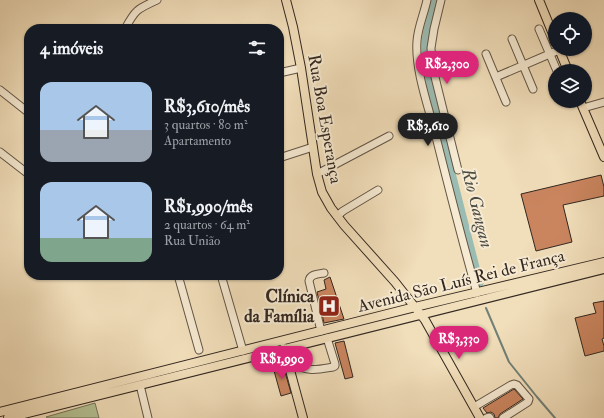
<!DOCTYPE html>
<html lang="pt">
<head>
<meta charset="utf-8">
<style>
  :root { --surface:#171b24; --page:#20242c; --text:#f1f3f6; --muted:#9ea1a6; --accent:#db2777 }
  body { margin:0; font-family:"IM FELL Double Pica",serif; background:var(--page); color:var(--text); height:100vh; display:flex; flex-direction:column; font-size:15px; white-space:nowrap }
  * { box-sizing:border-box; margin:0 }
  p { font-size:13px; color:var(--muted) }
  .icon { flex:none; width:22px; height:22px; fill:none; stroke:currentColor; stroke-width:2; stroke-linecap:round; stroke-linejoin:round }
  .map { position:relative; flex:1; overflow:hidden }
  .drawer { position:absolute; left:24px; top:24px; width:260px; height:256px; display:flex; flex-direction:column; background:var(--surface); border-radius:16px; box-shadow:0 1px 3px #0004 }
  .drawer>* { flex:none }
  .tools { position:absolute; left:548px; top:12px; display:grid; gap:8px }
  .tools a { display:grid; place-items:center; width:44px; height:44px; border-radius:50%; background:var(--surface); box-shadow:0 1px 3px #0004; font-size:20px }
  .price { position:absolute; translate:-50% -34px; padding:0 9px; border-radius:14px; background:var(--accent); color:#fff; font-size:13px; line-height:26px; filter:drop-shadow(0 1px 2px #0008) }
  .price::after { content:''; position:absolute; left:50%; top:24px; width:12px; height:9px; margin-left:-6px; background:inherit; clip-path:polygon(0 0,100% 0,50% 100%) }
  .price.active { background:#222; color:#fff }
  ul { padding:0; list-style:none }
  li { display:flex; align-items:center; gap:12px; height:100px; padding:0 16px }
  li span { display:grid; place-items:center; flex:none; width:112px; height:80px; border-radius:12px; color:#555 }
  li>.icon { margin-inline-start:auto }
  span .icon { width:48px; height:48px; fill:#fffc; stroke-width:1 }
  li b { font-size:17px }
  h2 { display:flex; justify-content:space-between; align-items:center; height:48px; padding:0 16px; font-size:17px }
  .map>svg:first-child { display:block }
  .green { fill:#b5c294; stroke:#74745a }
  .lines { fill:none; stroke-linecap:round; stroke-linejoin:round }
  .stream { stroke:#718078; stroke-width:2 }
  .canal { stroke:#9bbcb3; stroke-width:7 }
  .building { fill:#ca855f; stroke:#322720 }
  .minor-casing { stroke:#625546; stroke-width:9 }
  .major-casing { stroke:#322720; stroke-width:10 }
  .minor { stroke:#f6ead2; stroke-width:7 }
  .major { stroke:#f1deba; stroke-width:8 }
  .labels { text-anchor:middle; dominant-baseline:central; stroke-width:4; stroke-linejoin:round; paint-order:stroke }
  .street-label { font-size:17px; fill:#322720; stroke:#f6ead2 }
  .poi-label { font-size:17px; font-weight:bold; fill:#322720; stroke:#f6ead2; text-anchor:end }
  .water-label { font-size:18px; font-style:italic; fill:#4c4c45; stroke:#f6ead2 }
</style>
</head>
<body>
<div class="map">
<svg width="604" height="418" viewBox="0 0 604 418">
  <rect width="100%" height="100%" fill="#f1deba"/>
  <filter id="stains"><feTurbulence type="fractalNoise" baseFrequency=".005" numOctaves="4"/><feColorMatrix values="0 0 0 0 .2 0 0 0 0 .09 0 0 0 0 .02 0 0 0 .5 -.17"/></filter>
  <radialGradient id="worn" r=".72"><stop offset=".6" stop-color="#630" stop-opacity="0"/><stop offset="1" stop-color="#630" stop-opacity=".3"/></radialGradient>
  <!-- green -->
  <path class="green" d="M 95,403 L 99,418 L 47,418 L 46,417 Z"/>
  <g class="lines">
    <!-- stream -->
    <path class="stream" d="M 486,308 L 509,362 L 537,397 L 555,418"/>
    <!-- canal -->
    <path class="canal" d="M 435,0 C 431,14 426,28 425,43 C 424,57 428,72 430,86 L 480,283"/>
  </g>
  <!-- building -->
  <path class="building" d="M 601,175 L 604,187 L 604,196 L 563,205 L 572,242 L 536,251 L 521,194 Z
    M 330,277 L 344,319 L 324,323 L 317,292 L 326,289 L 324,280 Z
    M 604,301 L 604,338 L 602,339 L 604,346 L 604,351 L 585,356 L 575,318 L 596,313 L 593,303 Z
    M 344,341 L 353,377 L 345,379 L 335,343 Z
    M 283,365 L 291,393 L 281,396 L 273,367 Z
    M 514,389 L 523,399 L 500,414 L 498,418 L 495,418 L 494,414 L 491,412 L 487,413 L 483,408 Z"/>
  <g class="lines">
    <!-- minor casing -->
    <g class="minor-casing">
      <path id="minor" d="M 427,0 C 424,14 418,27 417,41 C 415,67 426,100 433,125 C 447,181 461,237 477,293
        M 441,0 L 434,29 L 431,48 L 432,65 L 458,170
        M 125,29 C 135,10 137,9 157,0
        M 539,29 L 557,71
        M 512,39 L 533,89
        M 486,54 L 506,102
        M 279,73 L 301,68
        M 496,77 L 559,50
        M 0,90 L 29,113
        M 583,108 L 604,102
        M 0,152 L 27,173 L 29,173
        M 279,158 L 313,147
        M 317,174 L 389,136
        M 337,216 L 343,211 L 378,190
        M 178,275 L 199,350
        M 221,275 L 243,351
        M 321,331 L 309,281 C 310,274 318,274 324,273
        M 285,351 C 289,355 292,359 296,363 C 305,373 321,369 333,367 L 335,366 L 335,364 L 327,338
        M 140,385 L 148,418
        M 474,407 L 511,385 L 514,384 L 517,385 L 529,399 L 528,402 L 503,418
        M 486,418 L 489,417 L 490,418"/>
    </g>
    <!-- major casing -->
    <g class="major-casing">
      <path id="major" d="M 286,0 L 293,27 L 301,68 L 317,174 L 322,192 L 331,208 L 344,225 L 395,282 L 425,320 L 480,418
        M 539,0 L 555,39
        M 559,49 L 568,71
        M 580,101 L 604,157
        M 284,348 L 303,418
        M 0,412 L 415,307 L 604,262
        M 8,418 L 604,269"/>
    </g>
    <!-- minor -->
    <use href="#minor" class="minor"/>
    <!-- major -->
    <use href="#major" class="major"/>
  </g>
  <!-- icons -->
  <defs>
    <g id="hospital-square" transform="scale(1.15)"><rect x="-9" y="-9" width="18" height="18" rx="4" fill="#8f2418" stroke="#f6ead2"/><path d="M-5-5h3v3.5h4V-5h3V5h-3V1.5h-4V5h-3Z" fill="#fff"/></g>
  </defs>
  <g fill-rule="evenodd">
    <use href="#hospital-square" x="329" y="306"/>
  </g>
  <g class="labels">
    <!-- street labels -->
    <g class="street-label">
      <text transform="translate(325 119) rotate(80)">Rua Boa Esperança</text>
      <text transform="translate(461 281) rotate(-14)">Avenida São Luís Rei de França</text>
    </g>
    <!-- poi labels -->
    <g class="poi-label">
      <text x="314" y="296">Clínica<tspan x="314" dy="20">da Família</tspan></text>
    </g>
    <!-- water labels -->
    <g class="water-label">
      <text transform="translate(477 208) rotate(76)">Rio Gangan</text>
    </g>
  </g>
  <rect width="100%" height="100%" filter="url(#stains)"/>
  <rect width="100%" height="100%" fill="url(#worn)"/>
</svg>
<div class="tools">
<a><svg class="icon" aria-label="locate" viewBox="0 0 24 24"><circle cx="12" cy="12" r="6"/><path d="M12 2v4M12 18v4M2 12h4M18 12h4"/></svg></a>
<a><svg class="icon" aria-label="layers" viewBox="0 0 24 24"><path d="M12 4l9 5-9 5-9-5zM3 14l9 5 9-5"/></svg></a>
</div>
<b class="price" style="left:447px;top:85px">R$2,300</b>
<b class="price active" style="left:428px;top:147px">R$3,610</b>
<b class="price" style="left:459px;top:360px">R$3,330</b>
<b class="price" style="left:282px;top:380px">R$1,990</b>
<section class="drawer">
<h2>4 imóveis<svg class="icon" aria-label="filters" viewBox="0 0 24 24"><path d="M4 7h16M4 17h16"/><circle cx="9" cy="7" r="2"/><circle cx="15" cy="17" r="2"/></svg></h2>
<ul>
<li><span style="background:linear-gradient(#a9c7e8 60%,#9aa5b1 0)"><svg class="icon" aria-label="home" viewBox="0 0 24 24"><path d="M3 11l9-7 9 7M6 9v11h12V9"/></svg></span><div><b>R$3,610/mês</b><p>3 quartos · 80 m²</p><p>Apartamento</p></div></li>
<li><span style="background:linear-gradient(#a9c7e8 70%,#7fa58c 0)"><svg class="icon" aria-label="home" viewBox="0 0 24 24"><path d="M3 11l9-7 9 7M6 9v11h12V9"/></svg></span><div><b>R$1,990/mês</b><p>2 quartos · 64 m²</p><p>Rua União</p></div></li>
</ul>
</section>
</div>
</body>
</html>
